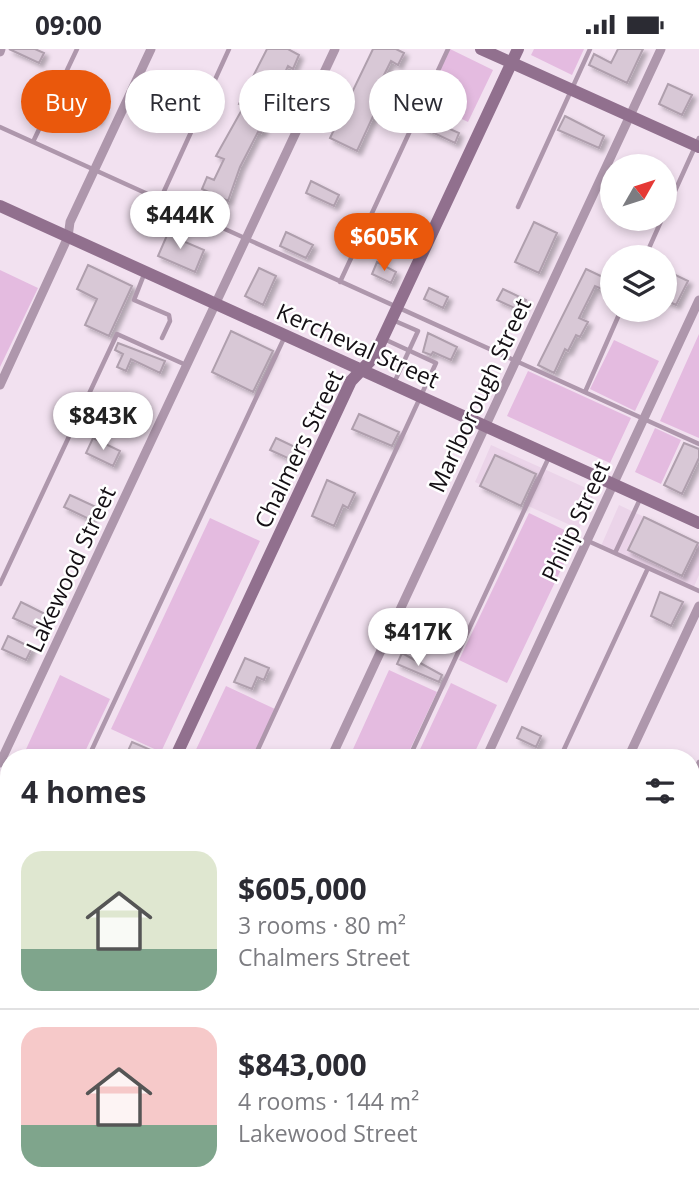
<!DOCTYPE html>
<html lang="en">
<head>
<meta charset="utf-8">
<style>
  :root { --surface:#fff; --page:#f2f2f3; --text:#2b2b33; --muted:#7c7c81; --line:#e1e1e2; --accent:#ea580c }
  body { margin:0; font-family:"Open Sans",sans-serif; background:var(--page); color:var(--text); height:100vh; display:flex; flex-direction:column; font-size:26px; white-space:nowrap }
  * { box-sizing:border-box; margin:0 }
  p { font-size:23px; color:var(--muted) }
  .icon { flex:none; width:38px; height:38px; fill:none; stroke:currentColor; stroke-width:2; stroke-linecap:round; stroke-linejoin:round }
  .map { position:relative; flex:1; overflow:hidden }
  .panel { position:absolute; left:0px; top:700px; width:700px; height:450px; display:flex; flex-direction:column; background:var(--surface); border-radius:28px 28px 0 0; box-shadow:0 4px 10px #0003 }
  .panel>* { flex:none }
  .top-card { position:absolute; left:21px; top:21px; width:658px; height:63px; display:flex; gap:14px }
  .needle { width:46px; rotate:51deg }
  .fabs { position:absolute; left:600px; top:105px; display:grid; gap:14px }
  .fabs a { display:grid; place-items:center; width:77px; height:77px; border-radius:50%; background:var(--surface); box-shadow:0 4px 10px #0003; font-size:35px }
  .price { position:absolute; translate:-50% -60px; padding:0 16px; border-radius:24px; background:#fff; color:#222; font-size:23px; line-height:46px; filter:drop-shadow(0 2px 4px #0008) }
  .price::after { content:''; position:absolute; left:50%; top:42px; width:21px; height:16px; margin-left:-10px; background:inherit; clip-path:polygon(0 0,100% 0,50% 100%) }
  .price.selected { background:var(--accent); color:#fff }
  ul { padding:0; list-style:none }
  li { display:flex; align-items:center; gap:21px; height:175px; padding:0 21px }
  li+li { border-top:2px solid var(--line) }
  li span { display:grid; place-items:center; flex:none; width:196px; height:140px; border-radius:21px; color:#555 }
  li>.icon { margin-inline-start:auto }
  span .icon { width:84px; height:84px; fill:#fffc; stroke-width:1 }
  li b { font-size:30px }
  h2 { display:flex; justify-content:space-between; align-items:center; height:84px; padding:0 21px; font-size:30px }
  .tag { padding:0 24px; border-radius:32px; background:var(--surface); box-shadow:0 4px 10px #0003; font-size:24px; line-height:63px }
  .tag.selected { background:var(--accent); color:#fff }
  .status { display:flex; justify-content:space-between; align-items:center; height:49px; padding:0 35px; background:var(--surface); direction:ltr }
  .status svg { height:19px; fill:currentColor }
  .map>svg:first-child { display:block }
  .built { fill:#ebd4e9 }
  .green { fill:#e4bbe0 }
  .building { fill:#d8c8d6; stroke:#af9fad; stroke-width:2; filter:url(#shadow) }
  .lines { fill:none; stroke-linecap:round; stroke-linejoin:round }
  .lane { stroke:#ae97ac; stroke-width:4.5 }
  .street { stroke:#ae97ac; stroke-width:9 }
  .secondary { stroke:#91708e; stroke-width:12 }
  .labels { text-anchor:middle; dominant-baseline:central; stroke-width:5; stroke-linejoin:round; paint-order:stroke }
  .street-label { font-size:23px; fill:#140f14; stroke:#fff }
</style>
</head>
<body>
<div class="status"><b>09:00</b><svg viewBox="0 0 49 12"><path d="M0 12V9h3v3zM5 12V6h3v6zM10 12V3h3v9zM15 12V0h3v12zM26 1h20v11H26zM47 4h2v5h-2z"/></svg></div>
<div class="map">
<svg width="699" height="1149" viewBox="0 0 699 1149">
  <defs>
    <filter id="shadow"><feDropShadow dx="4" dy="4" stdDeviation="2" flood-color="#0004"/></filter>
  </defs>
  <rect width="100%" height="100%" fill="#f2e1f0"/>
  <!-- built -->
  <path class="built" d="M 491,396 L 595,443 L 579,480 L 475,433 Z
    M 619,456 L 699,494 L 699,526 L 693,540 L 601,497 Z"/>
  <!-- green -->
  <path class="green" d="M 450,0 L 493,21 L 468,73 L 423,51 Z
    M 534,0 L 584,0 L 572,26 L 531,6 Z
    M 0,221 L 38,239 L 0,318 Z
    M 699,285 L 699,389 L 660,372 Z
    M 614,291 L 659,312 L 635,362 L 590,340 Z
    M 528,322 L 631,369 L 610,414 L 507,367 Z
    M 655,379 L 681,391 L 661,435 L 635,423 Z
    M 529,464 L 577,487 L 507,634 L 459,611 Z
    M 210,469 L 260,492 L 161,703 L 111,680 Z
    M 389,621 L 437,643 L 406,709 L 349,709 Z
    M 60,626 L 110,650 L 82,709 L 22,709 Z
    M 451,634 L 497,656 L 472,709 L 416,709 Z
    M 226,637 L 275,660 L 253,709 L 192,709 Z
    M 9,736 L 9,866 L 0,885 L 0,755 Z
    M 9,901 L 9,1030 L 1,1047 L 0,919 Z
    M 692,1042 L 699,1045 L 699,1128 L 689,1149 L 642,1149 L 646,1141 L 691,1141 Z"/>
  <!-- building -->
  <path class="building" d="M 9,0 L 35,0 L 44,4 L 39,14 Z
    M 267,0 L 288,0 L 299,6 L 293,20 L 288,17 L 271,54 L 274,56 L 267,73 L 261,84 L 258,83 L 240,118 L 228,152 L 202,140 L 207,128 L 214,131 L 224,110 L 216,107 L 244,57 L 239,55 Z
    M 373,0 L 396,0 L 404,4 L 398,16 L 391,12 L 380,34 L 387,37 L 357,102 L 330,89 Z
    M 618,0 L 643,0 L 627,34 L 589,16 L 594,5 L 611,14 Z
    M 668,35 L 692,46 L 682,66 L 659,55 Z
    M 82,50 L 103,60 L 97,72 L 76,61 Z
    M 565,67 L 604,87 L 599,99 L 558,81 Z
    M 423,68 L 459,84 L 455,94 L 419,77 Z
    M 311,132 L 339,146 L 334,157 L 306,144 Z
    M 534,173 L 557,184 L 539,224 L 515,213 Z
    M 171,177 L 181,182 L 178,190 L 204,201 L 195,223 L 158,207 Z
    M 286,183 L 313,196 L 306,209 L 280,197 Z
    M 377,213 L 396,223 L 391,234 L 372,225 Z
    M 88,216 L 132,237 L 109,287 L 85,276 L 97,250 L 77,240 Z
    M 259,219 L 276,227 L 263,256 L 245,247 Z
    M 586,220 L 607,230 L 602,240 L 595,237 L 579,269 L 588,273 L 580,288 L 576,286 L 568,302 L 565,300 L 554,324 L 538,316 Z
    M 665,221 L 688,232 L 676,256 L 665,251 Z
    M 429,239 L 448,248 L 443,259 L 424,250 Z
    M 503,240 L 526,251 L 521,262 L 497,251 Z
    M 231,282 L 273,302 L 253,343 L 212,323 Z
    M 428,284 L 457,298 L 451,311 L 433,303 L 431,306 L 423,303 Z
    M 118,294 L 165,312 L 160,324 L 131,310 L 126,322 L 117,318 L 123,305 L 115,301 Z
    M 359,365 L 399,383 L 392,397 L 352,380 Z
    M 93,389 L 120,402 L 113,417 L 86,404 Z
    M 276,389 L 297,399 L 292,411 L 270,401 Z
    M 684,394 L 699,400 L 699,409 L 682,445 L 664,436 Z
    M 495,406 L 536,425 L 521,457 L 480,437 Z
    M 327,431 L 355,444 L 348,459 L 343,456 L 334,477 L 312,467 Z
    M 70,446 L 96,458 L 91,471 L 64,458 Z
    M 644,468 L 698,494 L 682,527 L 628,501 Z
    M 660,543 L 683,553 L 671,577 L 651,567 Z
    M 21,553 L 47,566 L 39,581 L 13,569 Z
    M 418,566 L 439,576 L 433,587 L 413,577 Z
    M 8,587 L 32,599 L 26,611 L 2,600 Z
    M 402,604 L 442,626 L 439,633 L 397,615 Z
    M 245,609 L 269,619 L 264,631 L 257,628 L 252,640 L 234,633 Z
    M 522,678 L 541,687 L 536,698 L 517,689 Z
    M 132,693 L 153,702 L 150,709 L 138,709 L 127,704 Z"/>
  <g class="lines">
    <!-- lane -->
    <path class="lane" d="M 0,78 L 699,395
      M 33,93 L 77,0
      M 160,151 L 229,0
      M 518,158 L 590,0
      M 665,164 L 699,89
      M 645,208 L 662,170
      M 145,223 L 134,251 L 169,266 L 170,272 L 162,289
      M 340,233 L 448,0
      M 423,323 L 431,326
      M 394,334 L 418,282 L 395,272
      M 585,343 L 621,261
      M 588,492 L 699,542
      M 615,504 L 641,448
      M 0,535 L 117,285 L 186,316
      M 88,709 L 285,287
      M 254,709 L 436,314 L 384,290
      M 409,709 L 549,408
      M 560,709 L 648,519
      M 691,730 L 699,713
      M 0,898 L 9,879
      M 691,1034 L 699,1017
      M 50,1149 L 54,1141
      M 205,1149 L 208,1141
      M 356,1149 L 360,1141
      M 495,1149 L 499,1141
      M 638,1149 L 641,1141"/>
    <!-- street -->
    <path class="street" d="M 0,3 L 1,0
      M 0,336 L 68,188 L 70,173 L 151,0
      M 331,709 L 661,0
      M 486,709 L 699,251
      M 628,709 L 699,557
      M 0,714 L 335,0
      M 691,880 L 699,863
      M 126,1149 L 130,1141
      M 282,1149 L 285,1141
      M 423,1149 L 427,1141
      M 566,1149 L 570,1141"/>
    <!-- secondary -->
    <path class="secondary" d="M 481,0 L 699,98
      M 0,157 L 699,474
      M 175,709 L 351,332 L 374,308 L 518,0
      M 0,1086 L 9,1068"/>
  </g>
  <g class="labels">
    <!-- street labels -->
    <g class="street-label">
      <text transform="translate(358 296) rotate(24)">Kercheval Street</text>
      <text transform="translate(479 346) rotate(-65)">Marlborough Street</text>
      <text transform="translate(298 400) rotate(-64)">Chalmers Street</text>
      <text transform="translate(575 472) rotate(-65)">Philip Street</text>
      <text transform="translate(70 520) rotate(-65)">Lakewood Street</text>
    </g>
  </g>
</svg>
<div class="fabs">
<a><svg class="needle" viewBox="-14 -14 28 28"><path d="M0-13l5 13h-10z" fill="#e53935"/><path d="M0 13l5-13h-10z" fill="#7c7c81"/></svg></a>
<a><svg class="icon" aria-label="layers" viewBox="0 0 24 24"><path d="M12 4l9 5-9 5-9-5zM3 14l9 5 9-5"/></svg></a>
</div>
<b class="price" style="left:180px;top:202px">$444K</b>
<b class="price selected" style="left:384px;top:224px">$605K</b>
<b class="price" style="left:103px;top:403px">$843K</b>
<b class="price" style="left:418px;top:619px">$417K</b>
<div class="top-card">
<a class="tag selected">Buy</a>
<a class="tag">Rent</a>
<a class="tag">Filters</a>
<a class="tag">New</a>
</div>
<section class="panel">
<h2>4 homes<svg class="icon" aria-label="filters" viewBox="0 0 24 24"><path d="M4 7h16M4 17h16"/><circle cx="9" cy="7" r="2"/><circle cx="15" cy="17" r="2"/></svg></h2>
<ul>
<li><span style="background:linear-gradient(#dfe7d0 70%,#7fa58c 0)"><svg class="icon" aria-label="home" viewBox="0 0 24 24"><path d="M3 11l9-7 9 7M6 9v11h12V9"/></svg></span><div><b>$605,000</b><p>3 rooms · 80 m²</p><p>Chalmers Street</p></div></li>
<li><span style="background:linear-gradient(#f6c9c9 70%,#7fa58c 0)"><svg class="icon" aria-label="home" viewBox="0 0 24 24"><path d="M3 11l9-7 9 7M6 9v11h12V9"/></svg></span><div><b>$843,000</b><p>4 rooms · 144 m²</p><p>Lakewood Street</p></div></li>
</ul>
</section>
</div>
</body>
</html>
